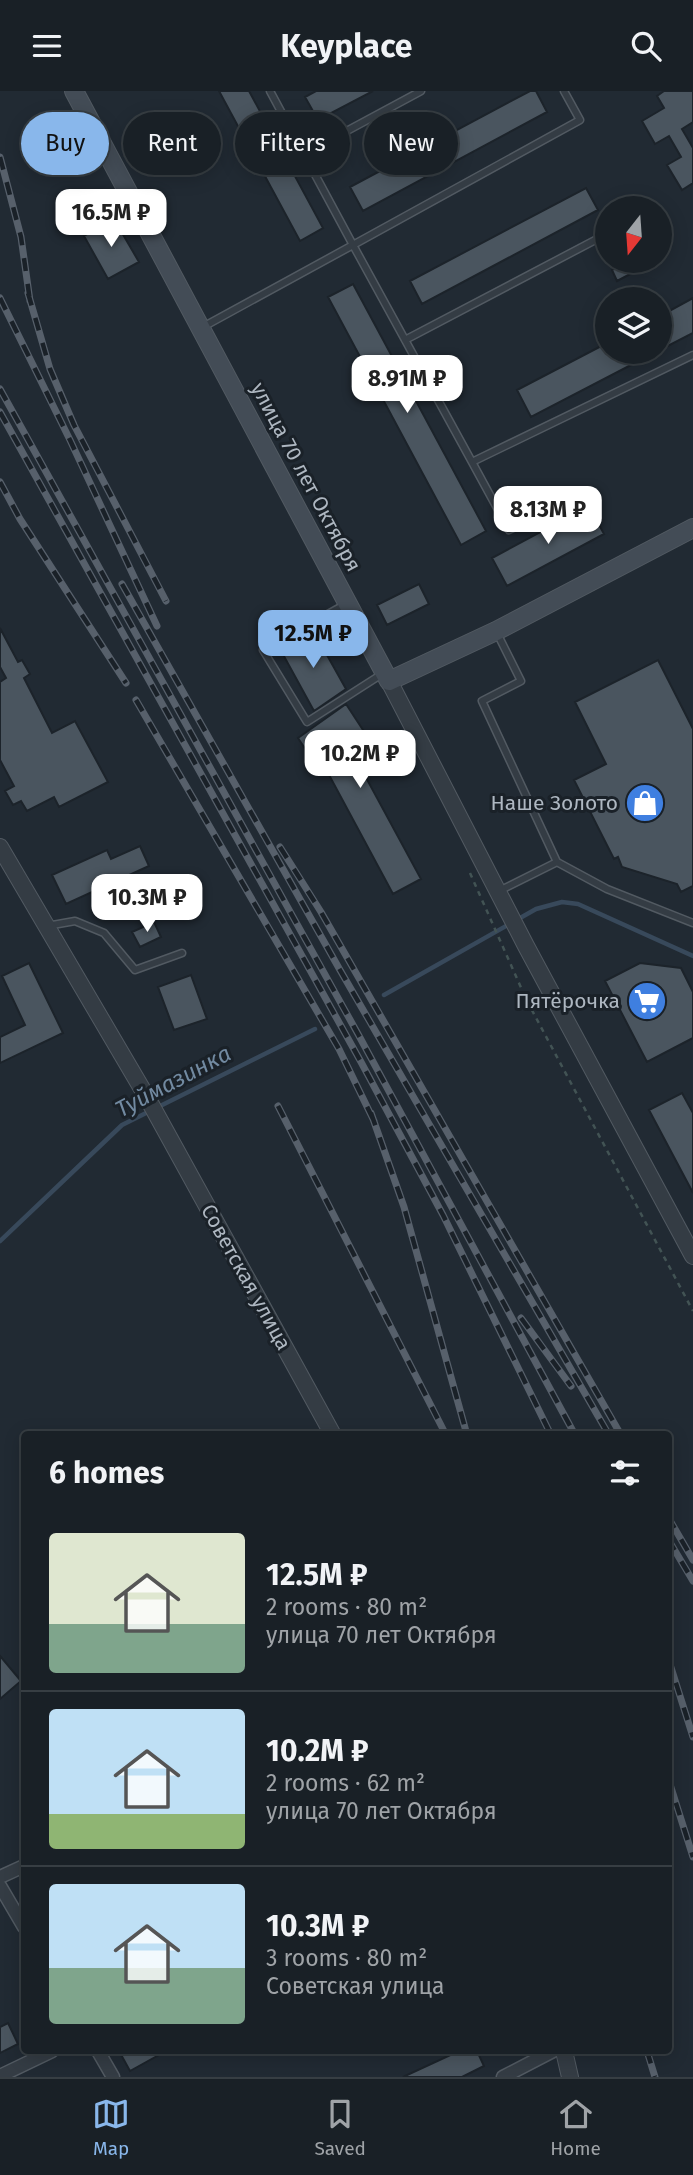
<!DOCTYPE html>
<html lang="en">
<head>
<meta charset="utf-8">
<style>
  :root { --surface:#192026; --page:#262d32; --text:#f1f3f6; --muted:#9fa3a7; --line:#373e43; --accent:#89b7eb }
  body { margin:0; font-family:"Fira Sans",sans-serif; background:var(--page); color:var(--text); height:100vh; display:flex; flex-direction:column; font-size:26px; white-space:nowrap }
  * { box-sizing:border-box; margin:0 }
  p { font-size:23px; color:var(--muted) }
  .icon { flex:none; width:38px; height:38px; fill:none; stroke:currentColor; stroke-width:2; stroke-linecap:round; stroke-linejoin:round }
  .map { position:relative; flex:1; overflow:hidden }
  .drawer { position:absolute; left:21px; top:1340px; width:651px; height:623px; display:flex; flex-direction:column; background:var(--surface); border-radius:7px; box-shadow:0 4px 18px #0003,0 0 0 2px var(--line) }
  .drawer>* { flex:none }
  .top-card { position:absolute; left:21px; top:21px; width:651px; height:63px; display:flex; gap:14px }
  .needle { width:46px; rotate:197deg }
  .fabs { position:absolute; left:595px; top:105px; display:grid; gap:14px }
  .fabs a { display:grid; place-items:center; width:77px; height:77px; border-radius:50%; background:var(--surface); box-shadow:0 4px 18px #0003,0 0 0 2px var(--line); font-size:35px }
  .price { position:absolute; translate:-50% -60px; padding:0 16px; border-radius:14px; background:#fff; color:#222; font-size:23px; line-height:46px; filter:drop-shadow(0 2px 4px #0008) }
  .price::after { content:''; position:absolute; left:50%; top:42px; width:21px; height:16px; margin-left:-10px; background:inherit; clip-path:polygon(0 0,100% 0,50% 100%) }
  .price.current { background:var(--accent); color:#111 }
  ul { padding:0; list-style:none }
  li { display:flex; align-items:center; gap:21px; height:175px; padding:0 28px }
  li+li { border-top:2px solid var(--line) }
  li span { display:grid; place-items:center; flex:none; width:196px; height:140px; border-radius:7px; color:#555 }
  li>.icon { margin-inline-start:auto }
  span .icon { width:84px; height:84px; fill:#fffc; stroke-width:1 }
  li b { font-size:30px }
  h2 { display:flex; justify-content:space-between; align-items:center; height:84px; padding:0 28px; font-size:30px }
  .chip { padding:0 24px; border-radius:32px; background:var(--surface); box-shadow:0 4px 18px #0003,0 0 0 2px var(--line); font-size:24px; line-height:63px }
  .chip.current { background:var(--accent); color:#111 }
  header { display:flex; justify-content:space-between; align-items:center; height:91px; padding:0 28px; background:var(--surface); font-size:32px; font-weight:700 }
  .menu { display:flex; justify-content:space-around; align-items:center; height:98px; border-top:2px solid var(--line); background:var(--surface); font-size:19px; color:var(--muted) }
  .menu a { display:grid; justify-items:center; gap:4px }
  .menu .current { color:var(--accent) }
  .map>svg:first-child { display:block }
  .lines { fill:none; stroke-linecap:round; stroke-linejoin:round }
  .stream { stroke:#38495b; stroke-width:4.5 }
  .building { fill:#4a555f; stroke:#1c232a; stroke-width:2 }
  .service-casing { stroke:#525a62; stroke-width:9 }
  .minor-casing { stroke:#525a62; stroke-width:15 }
  .tertiary-casing { stroke:#525a62; stroke-width:18 }
  .secondary-casing { stroke:#525a62; stroke-width:20 }
  .path { stroke:#425354; stroke-width:2.5; stroke-dasharray:5 5; stroke-linecap:butt }
  .service { stroke:#343c44; stroke-width:6 }
  .minor { stroke:#343c44; stroke-width:12 }
  .tertiary { stroke:#343c44; stroke-width:16 }
  .secondary { stroke:#434c56; stroke-width:18 }
  .rail-casing { stroke:#57606b; stroke-width:7 }
  .rail { stroke:#1a2128; stroke-width:4.5; stroke-dasharray:13; stroke-linecap:butt }
  .labels { text-anchor:middle; dominant-baseline:central; stroke-width:6; stroke-linejoin:round; paint-order:stroke }
  .street-label { font-size:21px; fill:#aeb7c1; stroke:#1a2128 }
  .poi-label { font-size:21px; fill:#aeb7c1; stroke:#1a2128; text-anchor:end }
  .water-label { font-size:23px; font-style:italic; fill:#728aa1; stroke:#1a2128 }
</style>
</head>
<body>
<header><svg class="icon" aria-label="menu" viewBox="0 0 24 24"><path d="M4 6h16M4 12h16M4 18h16"/></svg>Keyplace<svg class="icon" aria-label="search" viewBox="0 0 24 24"><circle cx="10" cy="10" r="6"/><path d="M15 15l6 6"/></svg></header>
<div class="map">
<svg width="693" height="1986" viewBox="0 0 693 1986">
  <rect width="100%" height="100%" fill="#212a33"/>
  <g class="lines">
    <!-- stream -->
    <path class="stream" d="M 384,904 L 536,818 L 562,811 L 578,813 L 693,865
      M 0,1150 L 122,1034 L 315,938"/>
  </g>
  <!-- building -->
  <path class="building" d="M 219,0 L 249,0 L 323,137 L 300,150 Z
    M 316,0 L 373,0 L 318,29 L 305,6 Z
    M 530,0 L 536,0 L 547,21 L 363,120 L 350,96 Z
    M 664,0 L 693,0 L 693,31 L 682,38 L 693,57 L 693,92 L 682,99 L 667,74 L 681,66 L 669,45 L 655,53 L 642,30 L 664,17 L 657,5 Z
    M 586,97 L 598,119 L 422,213 L 410,190 Z
    M 114,128 L 139,171 L 108,188 L 84,145 Z
    M 631,170 L 636,180 L 617,190 L 612,179 Z
    M 353,193 L 486,440 L 461,454 L 328,206 Z
    M 693,207 L 693,242 L 660,259 L 660,225 Z
    M 607,252 L 607,261 L 656,261 L 531,326 L 517,299 Z
    M 589,415 L 604,443 L 507,495 L 492,467 Z
    M 419,493 L 429,513 L 387,534 L 377,514 Z
    M 0,537 L 18,571 L 22,569 L 30,583 L 24,587 L 52,642 L 75,630 L 108,691 L 59,716 L 54,706 L 27,720 L 21,710 L 13,714 L 5,700 L 14,695 L 0,669 L 0,591 L 6,587 L 0,576 Z
    M 313,539 L 346,598 L 314,620 L 280,558 Z
    M 658,569 L 693,638 L 693,795 L 681,801 L 677,793 L 622,776 L 618,766 L 614,768 L 574,689 L 606,673 L 575,611 Z
    M 346,613 L 369,648 L 372,646 L 386,671 L 364,683 L 421,788 L 393,803 L 321,669 L 315,673 L 298,647 Z
    M 140,755 L 149,775 L 66,813 L 52,784 L 107,759 L 111,768 Z
    M 154,831 L 161,846 L 140,856 L 132,841 Z
    M 29,872 L 63,942 L 0,972 L 0,946 L 25,934 L 2,885 Z
    M 640,872 L 681,877 L 693,901 L 693,947 L 647,971 L 605,890 Z
    M 191,884 L 207,928 L 174,939 L 158,896 Z
    M 682,1002 L 693,1022 L 693,1102 L 649,1019 Z
    M 0,1565 L 21,1590 L 0,1608 Z
    M 8,1932 L 18,1953 L 0,1962 L 0,1936 Z
    M 119,1960 L 166,1960 L 130,1980 Z
    M 459,1960 L 477,1960 L 484,1975 L 462,1986 L 403,1986 Z"/>
  <g class="lines">
    <!-- service casing -->
    <g class="service-casing">
      <path id="service" d="M 270,0 L 353,154 L 580,29 L 564,0
        M 304,63 L 421,0
        M 201,237 L 353,154 L 472,371 L 693,264
        M 405,249 L 601,146 L 607,159
        M 472,371 L 509,439 L 566,412
        M 346,513 L 263,559 L 307,631 L 382,583
        M 497,542 L 521,590 L 482,610 L 557,771 L 499,800
        M 557,771 L 607,798 L 693,832
        M 47,835 L 75,830 L 104,842 L 135,879 L 182,862"/>
    </g>
    <!-- minor casing -->
    <g class="minor-casing">
      <path id="minor" d="M 0,1786 L 24,1775
        M 0,1795 L 24,1836
        M 98,1960 L 113,1986
        M 0,1985 L 52,1960
        M 503,1986 L 553,1960"/>
    </g>
    <!-- tertiary casing -->
    <g class="tertiary-casing">
      <path id="tertiary" d="M 389,590 L 526,855 L 693,1165
        M 0,756 L 148,1008 L 333,1344
        M 564,1960 L 570,1986"/>
    </g>
    <!-- secondary casing -->
    <g class="secondary-casing">
      <path id="secondary" d="M 74,0 L 389,590 L 496,540 L 693,437"/>
    </g>
    <!-- path -->
    <path class="path" d="M 470,782 L 527,910 L 693,1220"/>
    <!-- service -->
    <use href="#service" class="service"/>
    <!-- minor -->
    <use href="#minor" class="minor"/>
    <!-- tertiary -->
    <use href="#tertiary" class="tertiary"/>
    <!-- secondary -->
    <use href="#secondary" class="secondary"/>
    <!-- rail casing -->
    <g class="rail-casing">
      <path id="rail" d="M 0,66 L 21,146 L 30,210
        M 28,202 L 50,278 L 74,334 L 166,510
        M 0,207 L 70,349 L 157,535
        M 0,298 L 358,943 L 575,1344
        M 0,321 L 361,971 L 443,1124 L 551,1344
        M 0,391 L 20,428 L 126,592
        M 122,493 L 340,879 L 609,1344
        M 136,609 L 339,958 L 374,1030
        M 280,756 L 321,821 L 621,1344
        M 278,1015 L 446,1344
        M 371,1022 L 404,1116 L 467,1344
        M 521,1227 L 571,1295
        M 668,1426 L 693,1469
        M 668,1448 L 693,1490
        M 668,1567 L 693,1646
        M 668,1687 L 693,1766
        M 647,1960 L 655,1986"/>
    </g>
    <!-- rail -->
    <use href="#rail" class="rail"/>
  </g>
  <!-- icons -->
  <defs>
    <g id="shop-disc" transform="scale(2.0125)"><circle r="9.5" fill="#3f7fe0" stroke="#1a2128"/><path d="M-5-2.5h2.3a2.7 3.5 0 0 1 5.4 0H5L5.5 6h-11ZM-1.5-2.5h3a1.5 2.3 0 0 0-3 0Z" fill="#fff"/></g>
    <g id="supermarket-disc" transform="scale(2.0125)"><circle r="9.5" fill="#3f7fe0" stroke="#1a2128"/><path d="M-6-5.5h2.5l.6 2H6L4.5 2H-2.5L-4.4-4H-6ZM-1.5 3.2a1.3 1.3 0 1 0 .1 0ZM3 3.2a1.3 1.3 0 1 0 .1 0Z" fill="#fff"/></g>
  </defs>
  <g fill-rule="evenodd">
    <use href="#shop-disc" x="645" y="712"/>
    <use href="#supermarket-disc" x="647" y="910"/>
  </g>
  <g class="labels">
    <!-- street labels -->
    <g class="street-label">
      <text transform="translate(306 386) rotate(62)">улица 70 лет Октября</text>
      <text transform="translate(246 1186) rotate(61)">Советская улица</text>
    </g>
    <!-- poi labels -->
    <g class="poi-label">
      <text x="618" y="712">Наше Золото</text>
      <text x="620" y="910">Пятёрочка</text>
    </g>
    <!-- water labels -->
    <g class="water-label">
      <text transform="translate(173 990) rotate(-28)">Туймазинка</text>
    </g>
  </g>
</svg>
<div class="fabs">
<a><svg class="needle" viewBox="-14 -14 28 28"><path d="M0-13l5 13h-10z" fill="#e53935"/><path d="M0 13l5-13h-10z" fill="#9fa3a7"/></svg></a>
<a><svg class="icon" aria-label="layers" viewBox="0 0 24 24"><path d="M12 4l9 5-9 5-9-5zM3 14l9 5 9-5"/></svg></a>
</div>
<b class="price" style="left:111px;top:158px">16.5M ₽</b>
<b class="price" style="left:407px;top:324px">8.91M ₽</b>
<b class="price" style="left:548px;top:455px">8.13M ₽</b>
<b class="price current" style="left:313px;top:579px">12.5M ₽</b>
<b class="price" style="left:360px;top:699px">10.2M ₽</b>
<b class="price" style="left:147px;top:843px">10.3M ₽</b>
<div class="top-card">
<a class="chip current">Buy</a>
<a class="chip">Rent</a>
<a class="chip">Filters</a>
<a class="chip">New</a>
</div>
<section class="drawer">
<h2>6 homes<svg class="icon" aria-label="filters" viewBox="0 0 24 24"><path d="M4 7h16M4 17h16"/><circle cx="9" cy="7" r="2"/><circle cx="15" cy="17" r="2"/></svg></h2>
<ul>
<li><span style="background:linear-gradient(#dfe7d0 65%,#7fa58c 0)"><svg class="icon" aria-label="home" viewBox="0 0 24 24"><path d="M3 11l9-7 9 7M6 9v11h12V9"/></svg></span><div><b>12.5M ₽</b><p>2 rooms · 80 m²</p><p>улица 70 лет Октября</p></div></li>
<li><span style="background:linear-gradient(#bfe0f5 75%,#8fb573 0)"><svg class="icon" aria-label="home" viewBox="0 0 24 24"><path d="M3 11l9-7 9 7M6 9v11h12V9"/></svg></span><div><b>10.2M ₽</b><p>2 rooms · 62 m²</p><p>улица 70 лет Октября</p></div></li>
<li><span style="background:linear-gradient(#bfe0f5 60%,#7fa58c 0)"><svg class="icon" aria-label="home" viewBox="0 0 24 24"><path d="M3 11l9-7 9 7M6 9v11h12V9"/></svg></span><div><b>10.3M ₽</b><p>3 rooms · 80 m²</p><p>Советская улица</p></div></li>
</ul>
</section>
</div>
<nav class="menu">
<a class="current"><svg class="icon" aria-label="map" viewBox="0 0 24 24"><path d="M3 6l6-2 6 2 6-2v14l-6 2-6-2-6 2zM9 4v14M15 6v14"/></svg>Map</a>
<a><svg class="icon" aria-label="saved" viewBox="0 0 24 24"><path d="M7 4h10v16l-5-4-5 4z"/></svg>Saved</a>
<a><svg class="icon" aria-label="home" viewBox="0 0 24 24"><path d="M3 11l9-7 9 7M6 9v11h12V9"/></svg>Home</a>
</nav>
</body>
</html>
